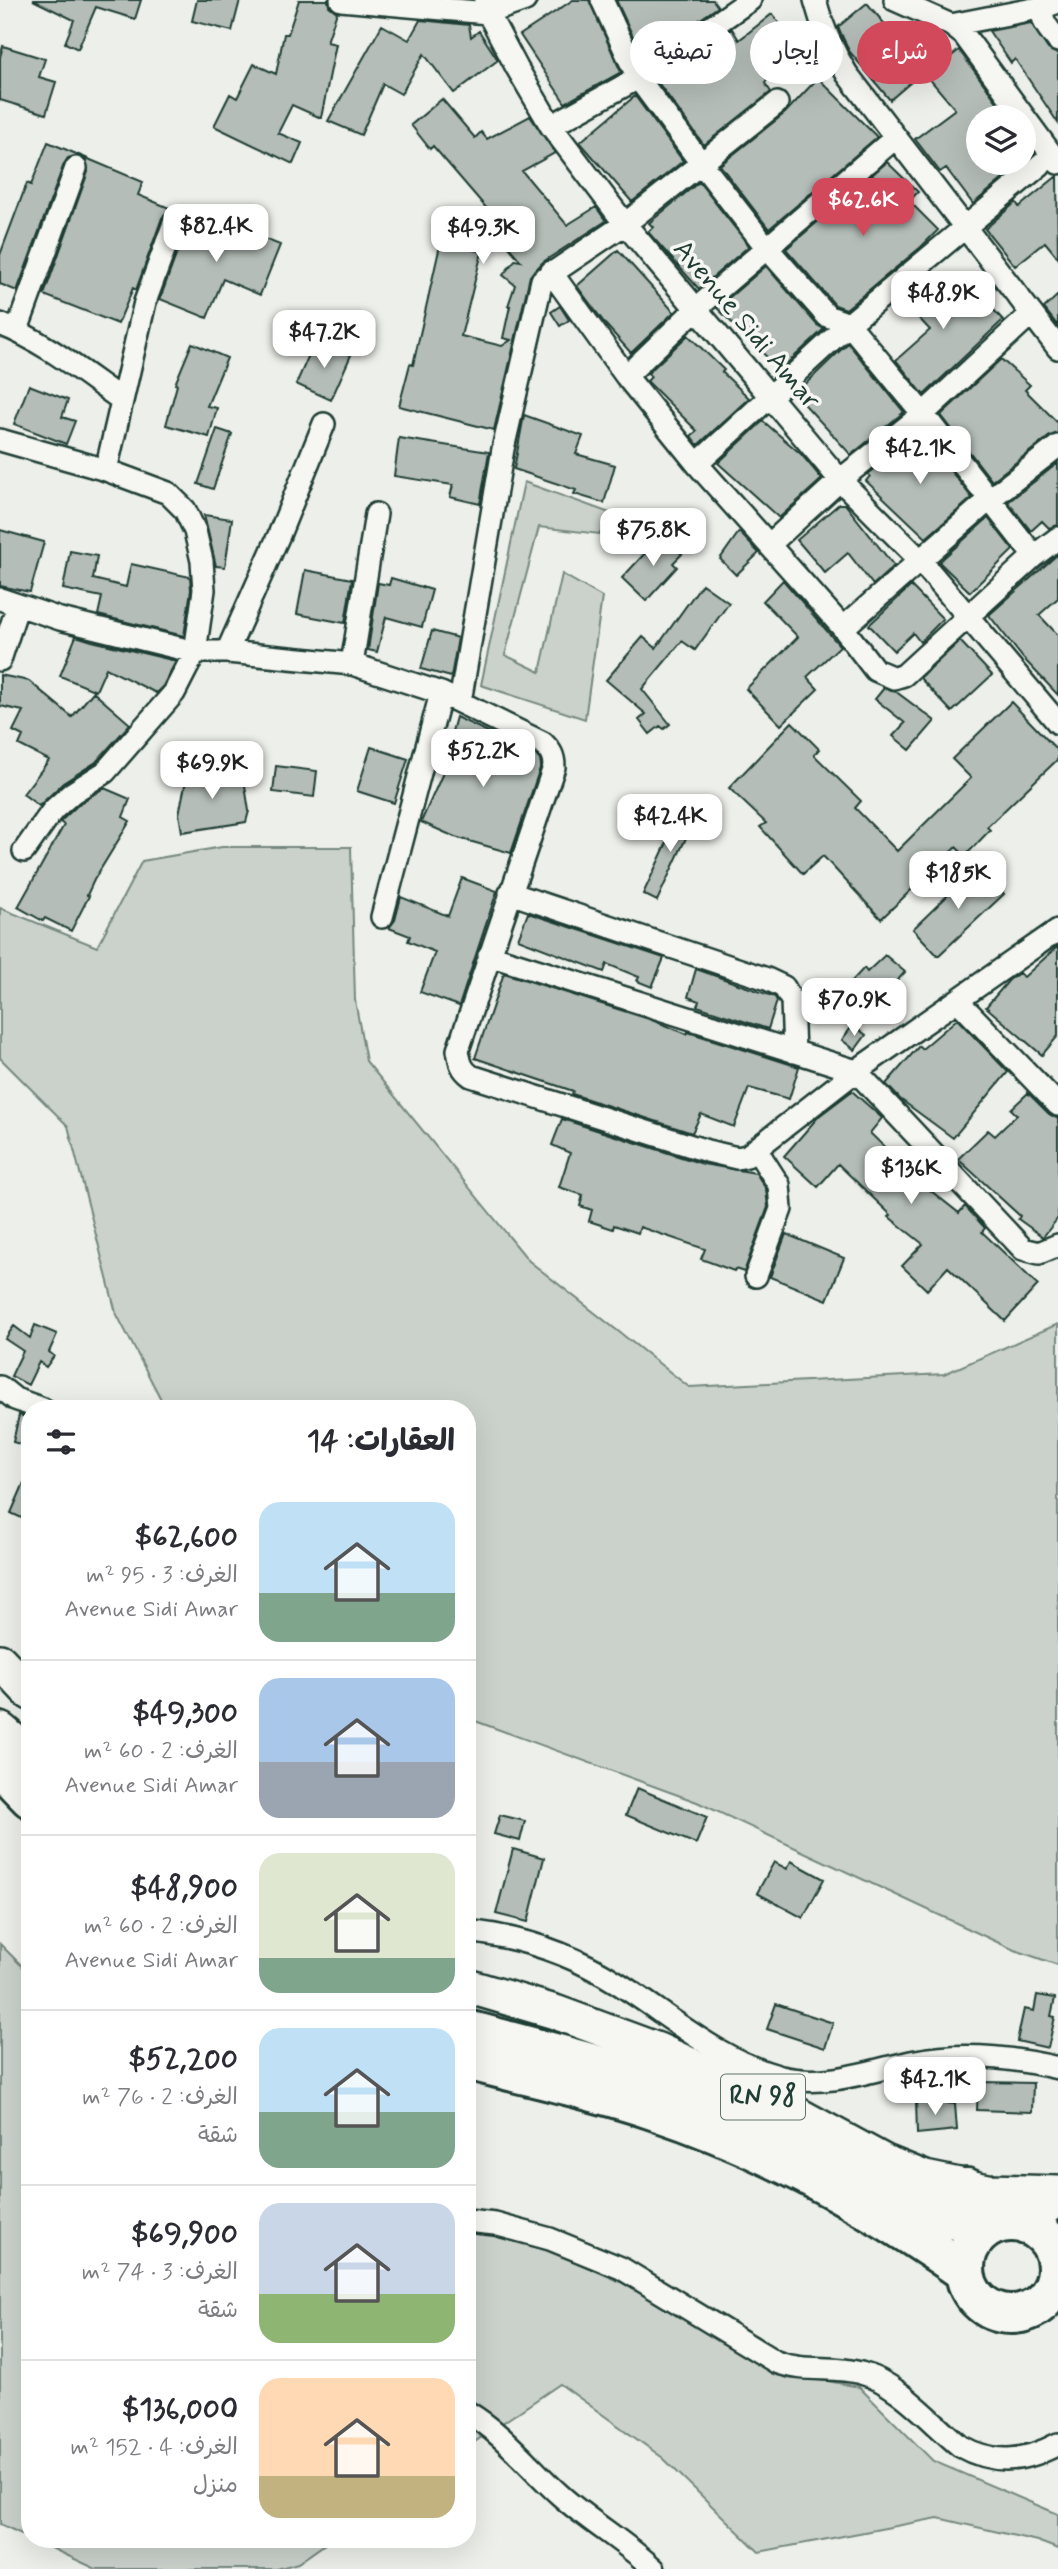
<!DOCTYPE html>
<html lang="ar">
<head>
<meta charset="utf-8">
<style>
  :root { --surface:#fff; --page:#f2f2f3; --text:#2b2b33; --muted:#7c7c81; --line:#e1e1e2; --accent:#d1495b }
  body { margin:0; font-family:Mynerve,"Playpen Sans Arabic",sans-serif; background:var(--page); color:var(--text); direction:rtl; height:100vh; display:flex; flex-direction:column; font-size:26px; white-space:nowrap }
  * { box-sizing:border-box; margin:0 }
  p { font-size:23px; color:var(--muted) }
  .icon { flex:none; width:38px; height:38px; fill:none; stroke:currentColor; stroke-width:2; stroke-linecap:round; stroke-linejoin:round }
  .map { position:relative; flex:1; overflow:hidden; direction:ltr }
  .side { position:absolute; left:21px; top:1400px; width:455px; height:1148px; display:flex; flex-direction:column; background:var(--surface); border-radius:28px; box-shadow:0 7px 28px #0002; direction:rtl }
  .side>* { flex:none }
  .hud { position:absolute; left:497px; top:21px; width:455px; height:63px; direction:rtl; display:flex; gap:14px }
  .fabs { position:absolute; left:966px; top:105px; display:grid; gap:14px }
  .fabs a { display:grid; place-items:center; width:70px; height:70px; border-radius:50%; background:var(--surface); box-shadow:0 7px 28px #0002; font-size:35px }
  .price { position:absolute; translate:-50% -60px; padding:0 16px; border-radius:14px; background:#fff; color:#222; font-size:23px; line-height:46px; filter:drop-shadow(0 2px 4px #0008) }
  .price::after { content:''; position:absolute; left:50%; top:42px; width:21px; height:16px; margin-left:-10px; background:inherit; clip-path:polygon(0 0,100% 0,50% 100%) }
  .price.active { background:var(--accent); color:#fff }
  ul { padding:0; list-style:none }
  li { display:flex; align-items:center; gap:21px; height:175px; padding:0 21px }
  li+li { border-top:2px solid var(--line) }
  li span { display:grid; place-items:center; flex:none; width:196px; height:140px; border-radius:21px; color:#555 }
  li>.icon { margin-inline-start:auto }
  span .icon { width:84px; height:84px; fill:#fffc; stroke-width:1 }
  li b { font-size:30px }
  h2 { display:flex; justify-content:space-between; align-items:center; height:84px; padding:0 21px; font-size:30px }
  .tag { padding:0 24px; border-radius:32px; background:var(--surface); box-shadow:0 7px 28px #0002; font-size:24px; line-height:63px }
  .tag.active { background:var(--accent); color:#fff }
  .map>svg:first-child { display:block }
  .green { fill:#cbd2cc; stroke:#758880; stroke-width:2 }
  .building { fill:#b4bdb8; stroke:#1f3d34; stroke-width:2 }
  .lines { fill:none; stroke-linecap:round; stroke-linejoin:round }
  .street-casing { stroke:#1f3d34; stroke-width:26 }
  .primary-casing { stroke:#1f3d34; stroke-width:38 }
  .highway-casing { stroke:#1f3d34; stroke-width:44 }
  .street { stroke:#f6f6f2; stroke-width:21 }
  .primary { stroke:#f6f6f2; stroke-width:33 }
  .highway { stroke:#f6f6f2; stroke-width:38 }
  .labels { text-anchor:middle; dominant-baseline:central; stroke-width:7; stroke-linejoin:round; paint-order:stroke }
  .shield { fill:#f6f6f2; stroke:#60746d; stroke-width:2 }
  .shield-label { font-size:26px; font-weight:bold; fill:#1f3d34 }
  .street-label { font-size:28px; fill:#1f3d34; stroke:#f6f6f2 }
</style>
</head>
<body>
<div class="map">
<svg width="1058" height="2569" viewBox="0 0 1058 2569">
  <rect width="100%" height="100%" fill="#edefea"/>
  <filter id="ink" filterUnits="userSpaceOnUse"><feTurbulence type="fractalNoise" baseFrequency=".0143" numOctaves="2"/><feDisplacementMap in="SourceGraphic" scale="14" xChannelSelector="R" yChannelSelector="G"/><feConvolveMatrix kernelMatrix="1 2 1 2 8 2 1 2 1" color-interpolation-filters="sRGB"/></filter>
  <g filter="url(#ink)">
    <!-- green -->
    <path class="green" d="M 524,482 L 610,513 L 600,534 L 539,527 L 505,655 L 540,672 L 562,574 L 602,597 L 585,719 L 481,685 Z
      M 222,847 L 351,847 L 355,1000 L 366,1061 L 529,1261 L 689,1387 L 944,1374 L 1058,1324 L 1058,1965 L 1012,1949 L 697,1802 L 467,1718 L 467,1409 L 166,1409 L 116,1313 L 68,1126 L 0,1058 L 0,908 L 97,947 L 142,861 Z
      M 0,1944 L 30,1974 L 30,2538 L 0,2524 Z
      M 467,2213 L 641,2291 L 770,2370 L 859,2387 L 933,2461 L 1058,2514 L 1058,2549 L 1037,2541 L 938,2518 L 759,2552 L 663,2458 L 560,2384 L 467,2447 Z
      M 32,2539 L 332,2539 L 298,2563 L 277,2569 L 96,2569 Z"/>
    <!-- building -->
    <path class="building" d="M 33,0 L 141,0 L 135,19 L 96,7 L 78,49 L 65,43 L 74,20 Z
      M 197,0 L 240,0 L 232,31 L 192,21 Z
      M 299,0 L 328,0 L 329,6 L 337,12 L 327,42 L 336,44 L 321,118 L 292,105 L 278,133 L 302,143 L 293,164 L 214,126 L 230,94 L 237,98 L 254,64 L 276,74 L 284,34 L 288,34 Z
      M 573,0 L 589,0 L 621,72 L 565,103 L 520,35 Z
      M 616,0 L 713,0 L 718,7 L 643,58 Z
      M 867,3 L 924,71 L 890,100 L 849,51 L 838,27 Z
      M 772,14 L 790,37 L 778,47 L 788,52 L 765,83 L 771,92 L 704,145 L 657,81 L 732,29 L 739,40 Z
      M 420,20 L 469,25 L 471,37 L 479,31 L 498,60 L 454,93 L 424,54 L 401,94 L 383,84 L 361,135 L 328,121 L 382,25 L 409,40 Z
      M 1031,23 L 1048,49 L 1058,54 L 1058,123 L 1015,59 L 1011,63 L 989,31 Z
      M 3,46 L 45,59 L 39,77 L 56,82 L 46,114 L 0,100 L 0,57 Z
      M 959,50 L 1008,117 L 978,117 L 978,163 L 1022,163 L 973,204 L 946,168 L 940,172 L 915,139 L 955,109 L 927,76 Z
      M 818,78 L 877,137 L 769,229 L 720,165 L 785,113 Z
      M 635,96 L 683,161 L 632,202 L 580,142 Z
      M 442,99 L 475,138 L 481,132 L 487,139 L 530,116 L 555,153 L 522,171 L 567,225 L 596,207 L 606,221 L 543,262 L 530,276 L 494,430 L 399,406 L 410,364 L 413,365 L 441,241 L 482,252 L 461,336 L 502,346 L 511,340 L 503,338 L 510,306 L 508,306 L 515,285 L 503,275 L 515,260 L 521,261 L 482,216 L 488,210 L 433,146 L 430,149 L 411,125 Z
      M 48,142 L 143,182 L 138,195 L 174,210 L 166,213 L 162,218 L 136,290 L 133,288 L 118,324 L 44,295 L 88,172 L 86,160 L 80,156 L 68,158 L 64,164 L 17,291 L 0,284 L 0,255 L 27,183 L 31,185 Z
      M 887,162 L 918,192 L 909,201 L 938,230 L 921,247 L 846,309 L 835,305 L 786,249 Z
      M 1057,176 L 1058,258 L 1045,242 L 1015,266 L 985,229 L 1016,202 L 1019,207 Z
      M 699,182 L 749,246 L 699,289 L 648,232 L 653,227 L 649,223 Z
      M 183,214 L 201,221 L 204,215 L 280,245 L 260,295 L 223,279 L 207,318 L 160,299 L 186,228 L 187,220 Z
      M 618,250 L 674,312 L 631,353 L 606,325 L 577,286 Z
      M 766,266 L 817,325 L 824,329 L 780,370 L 717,308 Z
      M 932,272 L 967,309 L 981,296 L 1003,320 L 924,395 L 896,360 L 930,330 L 900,298 Z
      M 1058,295 L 1058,326 L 1044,308 Z
      M 560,306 L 569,320 L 560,326 L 551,312 Z
      M 688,335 L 724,370 L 722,372 L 749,398 L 698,445 L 691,436 L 697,431 L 647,381 L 651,377 L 648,373 Z
      M 316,339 L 351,355 L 331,400 L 296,384 Z
      M 192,343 L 227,358 L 207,406 L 217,408 L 209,437 L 166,425 L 177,385 L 175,384 Z
      M 848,343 L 904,412 L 851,455 L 795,394 Z
      M 1001,359 L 1030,385 L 1025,390 L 1058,423 L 1058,433 L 1050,436 L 992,481 L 941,415 Z
      M 29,385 L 68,400 L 62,417 L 75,421 L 66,444 L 14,424 Z
      M 524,415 L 583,436 L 576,454 L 615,465 L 604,503 L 574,494 L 576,490 L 514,469 Z
      M 763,421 L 801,454 L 822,479 L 779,518 L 718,463 Z
      M 217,429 L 232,434 L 213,489 L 198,484 Z
      M 921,433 L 972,498 L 926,538 L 866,481 L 870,476 L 868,474 Z
      M 399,438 L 489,452 L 480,504 L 450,497 L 453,485 L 394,476 Z
      M 1058,463 L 1058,525 L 1049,528 L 1042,521 L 1031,531 L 1008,502 Z
      M 839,504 L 845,504 L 894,566 L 873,585 L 848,553 L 825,573 L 797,540 Z
      M 204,515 L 232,519 L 225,567 L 216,566 Z
      M 988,518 L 1013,550 L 970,592 L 939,562 Z
      M 0,530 L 44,542 L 30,592 L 0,586 Z
      M 739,532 L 759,553 L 736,575 L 720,559 Z
      M 661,536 L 682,554 L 673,563 L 677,567 L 646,601 L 622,578 Z
      M 70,551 L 97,556 L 93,579 L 126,587 L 131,564 L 190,577 L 191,590 L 184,636 L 98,615 L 102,597 L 63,589 Z
      M 1058,554 L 1058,598 L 1039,615 L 1058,635 L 1058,695 L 1023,658 L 989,615 Z
      M 305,570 L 352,579 L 345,623 L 297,614 Z
      M 391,578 L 432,590 L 422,627 L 386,617 L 377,652 L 368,650 L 378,583 L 389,585 Z
      M 783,580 L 840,646 L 807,677 L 818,689 L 781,725 L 746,689 L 798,637 L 763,601 Z
      M 702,584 L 729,603 L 695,650 L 682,641 L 642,689 L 670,724 L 664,729 L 660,726 L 650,734 L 639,720 L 646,714 L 606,680 L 643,637 L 656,648 Z
      M 911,586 L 943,619 L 920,642 L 913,633 L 894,651 L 869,625 Z
      M 432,631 L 458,638 L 451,677 L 421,669 Z
      M 76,636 L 92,641 L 176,661 L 163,686 L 156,693 L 106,668 L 96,691 L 60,676 Z
      M 960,641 L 992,675 L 952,712 L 920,678 Z
      M 0,675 L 29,681 L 72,717 L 93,692 L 130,724 L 96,762 L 63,783 L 39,806 L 23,794 L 49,760 L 19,745 L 23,736 L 13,731 L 23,711 L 0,706 Z
      M 884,688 L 895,691 L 935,721 L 910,750 L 893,736 L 905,723 L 875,699 Z
      M 1011,702 L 1058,751 L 1058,759 L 987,827 L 990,830 L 965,856 L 956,847 L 881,919 L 823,856 L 803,874 L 760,827 L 766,823 L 729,788 L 792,722 L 819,749 L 814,755 L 861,801 L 855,808 L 897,851 L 971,778 L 952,759 Z
      M 456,717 L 535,754 L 540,760 L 541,765 L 511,853 L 455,837 L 421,822 L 454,748 L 448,746 Z
      M 371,747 L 408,759 L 394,803 L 357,791 Z
      M 189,766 L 219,773 L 220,778 L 233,776 L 244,779 L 249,811 L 246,822 L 182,832 L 179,814 Z
      M 276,766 L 317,771 L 314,797 L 273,792 Z
      M 104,788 L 130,799 L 123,817 L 130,821 L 94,880 L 87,895 L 89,896 L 71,931 L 45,918 L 43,921 L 18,907 L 64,825 L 60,822 L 63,819 L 80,803 Z
      M 683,808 L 697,814 L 657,901 L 643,894 Z
      M 978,866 L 1004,894 L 938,956 L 913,929 Z
      M 462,878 L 497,891 L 459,1006 L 420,992 L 435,952 L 408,941 L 410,936 L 389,928 L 395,920 L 401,897 L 448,916 Z
      M 528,913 L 664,958 L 652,987 L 637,981 L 639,977 L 607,964 L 604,972 L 518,939 Z
      M 1058,946 L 1058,1036 L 1042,1055 L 986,1007 L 1009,980 L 1019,973 L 1024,977 Z
      M 885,955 L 905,972 L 865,1017 L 840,994 L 864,968 L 867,972 Z
      M 696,969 L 775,997 L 777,1001 L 768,1029 L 697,1006 L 699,1001 L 688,997 Z
      M 504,973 L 649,1019 L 687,1034 L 688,1032 L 799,1067 L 789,1099 L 749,1088 L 734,1127 L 701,1114 L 692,1133 L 572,1094 L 573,1091 L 475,1058 Z
      M 957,1019 L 1008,1072 L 953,1138 L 900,1099 L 886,1084 L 919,1046 L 922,1049 Z
      M 853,1025 L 866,1035 L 855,1050 L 842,1040 Z
      M 852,1091 L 882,1118 L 870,1133 L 904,1166 L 902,1168 L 959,1213 L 965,1206 L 985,1228 L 982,1232 L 1038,1285 L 1005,1321 L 948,1267 L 927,1290 L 902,1266 L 923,1244 L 889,1217 L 891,1215 L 838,1164 L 818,1187 L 784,1156 L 819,1116 Z
      M 1028,1093 L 1049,1114 L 1058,1119 L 1058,1218 L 1043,1237 L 1018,1219 L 1020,1216 L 958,1159 L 988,1130 L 995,1136 L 1017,1115 L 1011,1109 Z
      M 562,1119 L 703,1164 L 756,1173 L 766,1189 L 768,1207 L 744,1272 L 735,1269 L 734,1271 L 701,1259 L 705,1249 L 640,1227 L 638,1233 L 614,1225 L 613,1229 L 589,1221 L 592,1210 L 580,1206 L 583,1195 L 559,1187 L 570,1153 L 552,1145 Z
      M 786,1234 L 844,1258 L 827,1300 L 770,1277 Z
      M 35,1325 L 57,1334 L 49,1352 L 54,1356 L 46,1367 L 39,1362 L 28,1385 L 11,1376 L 23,1351 L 5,1339 L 14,1326 L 30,1338 Z
      M 19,1415 L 30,1418 L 30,1447 L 13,1442 Z
      M 30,1469 L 30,1522 L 11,1513 Z
      M 637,1788 L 707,1817 L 696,1844 L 626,1815 Z
      M 500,1815 L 525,1821 L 520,1841 L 494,1834 Z
      M 513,1849 L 544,1858 L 528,1922 L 496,1914 Z
      M 791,1861 L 824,1879 L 803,1918 L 757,1893 L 774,1862 L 787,1869 Z
      M 1037,1995 L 1055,1998 L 1051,2016 L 1055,2017 L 1048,2048 L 1017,2041 L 1024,2009 L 1034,2011 Z
      M 776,2004 L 833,2023 L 825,2048 L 767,2029 Z
      M 978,2082 L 1033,2083 L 1032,2112 L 977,2110 Z
      M 916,2100 L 955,2104 L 957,2130 L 917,2134 Z"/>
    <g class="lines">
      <!-- street casing -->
      <g class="street-casing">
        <path id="street" d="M 341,0 L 488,13 L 525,0
          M 485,0 L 488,13 L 517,68 L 551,126 L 625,224 L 840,480 L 920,560 L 1058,723
          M 602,0 L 638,78 L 701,163 L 767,248 L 827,316 L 849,324 L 923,414 L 1034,556
          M 815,0 C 822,27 832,50 847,74 L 1058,348
          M 895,0 L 951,25 L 964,35 L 1058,163
          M 1058,2 L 1044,7 C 1039,21 1050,30 1058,41
          M 951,25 L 1044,7
          M 551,126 L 638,78 L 750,0
          M 551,272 L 626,376 L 697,464 L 843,628 L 875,670 L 894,678 L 904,675 L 1034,556 L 1058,538
          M 0,324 C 44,341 83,373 122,400
          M 17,330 L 76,168
          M 626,376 L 697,308 L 895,138
          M 0,440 L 106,470 L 168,493 L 185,510 L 195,531 L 202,561 L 204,590 L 195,652 L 174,693 L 105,772 L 72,793 L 53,810 L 24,851
          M 697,464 L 849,324 L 1052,155
          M 106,470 L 145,302 L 174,223
          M 769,545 L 840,480 L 923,414 L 1031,314
          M 0,599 L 60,619 L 195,652 L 227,652 L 352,664 L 441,693 L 543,743 C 551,751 554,756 554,767 L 458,1050 C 460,1062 461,1069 471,1076 L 707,1151 L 737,1158 L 747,1156 L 856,1071 L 1058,930
          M 843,628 L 990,499 L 1058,446
          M 227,652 L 279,535 L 324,424
          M 0,660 L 18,605
          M 352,664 L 376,514
          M 460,702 L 503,449 L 542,280 L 625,224 L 777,103
          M 510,893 L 767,979 L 784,987 L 792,1001 L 794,1052
          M 382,917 L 441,693
          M 489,955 L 856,1071 L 1023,1249 L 1039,1253 L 1058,1245
          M 959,1002 L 1058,1105
          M 756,1276 L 781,1209 L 779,1185 L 756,1149
          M 0,1387 L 15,1399 L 43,1409
          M 467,1931 C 520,1937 572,1954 616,1982 C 669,2015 719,2061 781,2077 C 829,2088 870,2070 916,2061 C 964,2052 1011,2057 1058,2068
          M 467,2221 L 495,2224 L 550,2239 L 621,2268 L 776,2362 C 805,2373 833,2365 861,2373 C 897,2382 931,2422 960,2446 C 994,2465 1024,2462 1058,2444
          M 467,2412 C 504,2434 529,2467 560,2495 C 590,2522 625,2542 654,2569"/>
      </g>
      <!-- primary casing -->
      <g class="primary-casing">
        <path id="primary" d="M 0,1661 L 30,1693
          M 467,1986 L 555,2012 L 658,2050 L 791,2111 L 885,2162 L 925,2178 L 988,2191 L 1058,2193"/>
      </g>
      <!-- highway casing -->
      <g class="highway-casing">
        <path id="highway" d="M 0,1732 L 30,1758
          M 0,1767 L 30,1798
          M 467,2030 C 574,2058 680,2084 780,2131 C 849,2164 911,2209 985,2230
          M 467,2060 C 529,2077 592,2089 653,2110 C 765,2147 869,2204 965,2272
          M 967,2188 L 980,2207 L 990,2227
          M965 2268a46 46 0 1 1 92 0a46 46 0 1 1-92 0Z
          M 1026,2225 L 1043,2206 L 1058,2196"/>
      </g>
      <!-- street -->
      <use href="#street" class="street"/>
      <!-- primary -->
      <use href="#primary" class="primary"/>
      <!-- highway -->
      <use href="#highway" class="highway"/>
    </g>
  </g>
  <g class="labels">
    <!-- shield labels -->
    <rect class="shield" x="721" y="2074.5" width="84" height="45" rx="5"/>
    <g class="shield-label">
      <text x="763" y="2097">RN 98</text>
    </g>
    <!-- street labels -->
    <g class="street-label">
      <text transform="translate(746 325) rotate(50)">Avenue Sidi Amar</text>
    </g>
  </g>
</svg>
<div class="fabs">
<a><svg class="icon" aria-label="layers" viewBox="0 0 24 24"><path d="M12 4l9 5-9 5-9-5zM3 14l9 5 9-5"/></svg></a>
</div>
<b class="price active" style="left:863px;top:238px">$62.6K</b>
<b class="price" style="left:216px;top:264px">$82.4K</b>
<b class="price" style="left:483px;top:266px">$49.3K</b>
<b class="price" style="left:943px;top:331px">$48.9K</b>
<b class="price" style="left:324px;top:370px">$47.2K</b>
<b class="price" style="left:920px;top:486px">$42.1K</b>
<b class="price" style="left:653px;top:568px">$75.8K</b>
<b class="price" style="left:483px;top:789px">$52.2K</b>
<b class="price" style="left:212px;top:801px">$69.9K</b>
<b class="price" style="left:670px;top:854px">$42.4K</b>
<b class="price" style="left:958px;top:911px">$185K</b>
<b class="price" style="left:854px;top:1038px">$70.9K</b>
<b class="price" style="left:911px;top:1206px">$136K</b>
<b class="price" style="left:935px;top:2117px">$42.1K</b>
<div class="hud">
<a class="tag active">شراء</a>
<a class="tag">إيجار</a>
<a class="tag">تصفية</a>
</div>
<section class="side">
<h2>العقارات: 14<svg class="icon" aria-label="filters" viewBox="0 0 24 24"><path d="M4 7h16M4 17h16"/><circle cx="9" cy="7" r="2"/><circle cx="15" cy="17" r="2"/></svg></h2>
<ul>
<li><span style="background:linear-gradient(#bfe0f5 65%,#7fa58c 0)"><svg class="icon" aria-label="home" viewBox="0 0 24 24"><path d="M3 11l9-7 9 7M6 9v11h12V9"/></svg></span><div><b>$62,600</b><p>الغرف: 3 · 95 m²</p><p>Avenue Sidi Amar</p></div></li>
<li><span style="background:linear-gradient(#a9c7e8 60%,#9aa5b1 0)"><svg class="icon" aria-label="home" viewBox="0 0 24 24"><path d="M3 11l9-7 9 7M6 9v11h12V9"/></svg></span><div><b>$49,300</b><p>الغرف: 2 · 60 m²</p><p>Avenue Sidi Amar</p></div></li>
<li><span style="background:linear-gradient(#dfe7d0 75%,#7fa58c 0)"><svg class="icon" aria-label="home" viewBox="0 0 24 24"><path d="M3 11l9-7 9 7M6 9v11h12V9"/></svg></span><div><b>$48,900</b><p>الغرف: 2 · 60 m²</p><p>Avenue Sidi Amar</p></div></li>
<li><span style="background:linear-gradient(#bfe0f5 60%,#7fa58c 0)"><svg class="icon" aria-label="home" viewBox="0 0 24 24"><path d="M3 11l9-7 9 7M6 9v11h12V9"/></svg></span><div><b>$52,200</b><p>الغرف: 2 · 76 m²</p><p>شقة</p></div></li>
<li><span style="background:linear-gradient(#c9d6e8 65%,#8fb573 0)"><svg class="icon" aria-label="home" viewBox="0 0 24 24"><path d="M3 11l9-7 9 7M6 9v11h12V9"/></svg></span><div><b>$69,900</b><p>الغرف: 3 · 74 m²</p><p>شقة</p></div></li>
<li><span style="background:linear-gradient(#ffd9b3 70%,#c2b280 0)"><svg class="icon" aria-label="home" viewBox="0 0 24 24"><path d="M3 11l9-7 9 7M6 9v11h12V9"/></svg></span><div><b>$136,000</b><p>الغرف: 4 · 152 m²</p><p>منزل</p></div></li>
</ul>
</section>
</div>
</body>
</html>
